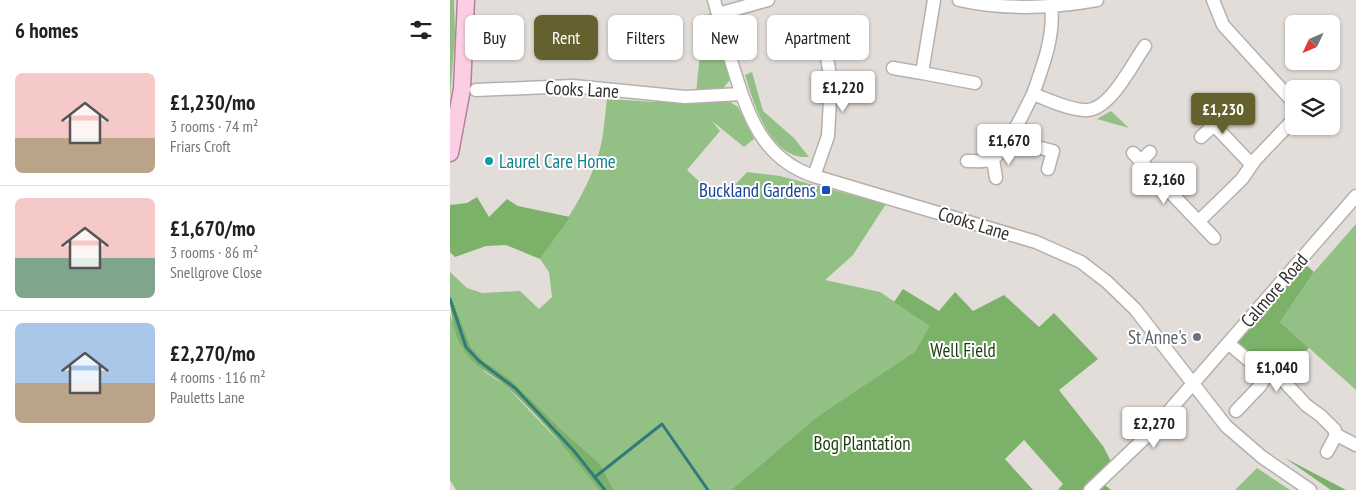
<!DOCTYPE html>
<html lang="en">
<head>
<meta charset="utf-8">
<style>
  :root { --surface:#fff; --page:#f2f2f2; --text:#222; --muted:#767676; --line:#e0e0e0; --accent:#64612e }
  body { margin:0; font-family:"PT Sans Narrow",sans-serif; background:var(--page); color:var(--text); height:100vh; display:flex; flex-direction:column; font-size:19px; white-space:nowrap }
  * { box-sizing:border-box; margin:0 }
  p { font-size:16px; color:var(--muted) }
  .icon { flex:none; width:28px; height:28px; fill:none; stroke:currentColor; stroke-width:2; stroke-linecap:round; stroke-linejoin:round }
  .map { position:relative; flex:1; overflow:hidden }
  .sheet { display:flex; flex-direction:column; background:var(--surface); width:450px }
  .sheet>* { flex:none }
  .banner { position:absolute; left:15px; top:15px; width:475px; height:45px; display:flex; gap:10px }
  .needle { width:32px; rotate:226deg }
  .buttons { position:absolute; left:835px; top:15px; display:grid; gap:10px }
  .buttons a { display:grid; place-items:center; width:55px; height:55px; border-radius:8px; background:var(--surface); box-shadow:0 1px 4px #0004; font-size:25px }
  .price { position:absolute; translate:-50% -42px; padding:0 11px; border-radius:5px; background:#fff; color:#222; font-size:16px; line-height:32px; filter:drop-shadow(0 1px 2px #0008) }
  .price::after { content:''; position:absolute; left:50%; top:30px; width:15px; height:11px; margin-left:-8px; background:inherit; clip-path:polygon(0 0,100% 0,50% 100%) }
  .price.selected { background:var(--accent); color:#fff }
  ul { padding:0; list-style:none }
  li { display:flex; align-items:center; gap:15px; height:125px; padding:0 15px }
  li+li { border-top:1px solid var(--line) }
  li span { display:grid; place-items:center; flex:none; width:140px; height:100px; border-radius:8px; color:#555 }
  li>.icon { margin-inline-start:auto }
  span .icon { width:60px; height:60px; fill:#fffc; stroke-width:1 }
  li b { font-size:21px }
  h2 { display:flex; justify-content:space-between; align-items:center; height:60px; padding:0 15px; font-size:21px }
  .chip { padding:0 18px; border-radius:8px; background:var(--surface); box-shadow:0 1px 4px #0004; font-size:18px; line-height:45px }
  .chip.selected { background:var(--accent); color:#fff }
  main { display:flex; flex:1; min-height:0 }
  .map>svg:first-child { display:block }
  .green { fill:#93c084 }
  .forest { fill:#7bb168 }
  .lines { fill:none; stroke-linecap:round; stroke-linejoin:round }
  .stream { stroke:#327b7b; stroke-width:3 }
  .minor-casing { stroke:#b5b0ac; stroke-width:15 }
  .major-casing { stroke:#b28298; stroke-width:19 }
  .minor { stroke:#fff; stroke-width:12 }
  .major { stroke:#fbcee3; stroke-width:16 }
  .culture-dot { fill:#0f9aa8; stroke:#fff; stroke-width:2 }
  .transit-dot { fill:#1a4fb4; stroke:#fff; stroke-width:2 }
  .worship-dot { fill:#6b7280; stroke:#fff; stroke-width:2 }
  .labels { text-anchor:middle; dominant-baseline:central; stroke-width:4; stroke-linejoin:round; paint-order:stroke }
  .street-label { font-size:19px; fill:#312f2d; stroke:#fff }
  .culture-label { font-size:19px; fill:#0d838f; stroke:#fff; text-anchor:start }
  .transit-label { font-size:19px; fill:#164399; stroke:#fff; text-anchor:end }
  .worship-label { font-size:19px; fill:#5b616d; stroke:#fff; text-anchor:end }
  .park-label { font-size:19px; fill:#193d0a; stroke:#fff }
</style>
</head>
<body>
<main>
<section class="sheet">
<h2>6 homes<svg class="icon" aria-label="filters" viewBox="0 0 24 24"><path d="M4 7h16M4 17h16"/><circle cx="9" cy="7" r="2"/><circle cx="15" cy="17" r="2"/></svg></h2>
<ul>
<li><span style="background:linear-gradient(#f6c9c9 65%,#b9a48a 0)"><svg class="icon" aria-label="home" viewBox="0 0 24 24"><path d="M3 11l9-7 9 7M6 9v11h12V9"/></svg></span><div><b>£1,230/mo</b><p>3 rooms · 74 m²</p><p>Friars Croft</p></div></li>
<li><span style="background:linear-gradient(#f6c9c9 60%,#7fa58c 0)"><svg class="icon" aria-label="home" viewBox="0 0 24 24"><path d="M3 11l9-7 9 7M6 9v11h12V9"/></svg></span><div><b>£1,670/mo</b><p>3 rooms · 86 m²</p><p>Snellgrove Close</p></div></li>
<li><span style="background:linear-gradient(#a9c7e8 60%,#b9a48a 0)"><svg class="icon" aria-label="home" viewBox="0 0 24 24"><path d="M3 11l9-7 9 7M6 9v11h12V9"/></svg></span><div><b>£2,270/mo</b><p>4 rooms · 116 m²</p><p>Pauletts Lane</p></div></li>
</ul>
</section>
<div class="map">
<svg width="906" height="490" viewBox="0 0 906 490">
  <rect width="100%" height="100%" fill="#e2ddd9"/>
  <!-- green -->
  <path class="green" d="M 0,0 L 4,0 L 5,34 L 0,98 Z
    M 262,14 L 280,73 L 279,81 L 271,91 L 246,93 L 254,15 Z
    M 302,72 L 313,111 L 344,138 L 359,157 C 320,160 304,104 295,75 Z
    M 208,98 L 280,102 L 288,107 L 304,139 L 294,147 L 262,121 L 270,131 L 237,170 L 270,201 L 297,172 L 330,176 L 436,204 L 403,255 L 375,280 L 430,292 L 481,326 L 465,353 L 368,416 L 281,490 L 164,490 L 150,464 L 114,432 L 60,379 L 34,361 L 21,347 L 0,293 L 0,272 L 17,288 L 32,293 L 70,291 L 89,309 L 102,297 L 99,272 L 90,259 C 114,225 139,190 150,149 C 154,133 155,115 157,99 L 205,102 Z
    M 661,111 L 679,128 L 647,119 Z
    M 906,224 L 906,390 L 830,322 L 864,272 Z
    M 0,315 L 13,349 L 35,372 L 56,386 L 122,455 L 149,490 L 6,490 L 0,480 Z
    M 807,468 L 840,490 L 785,490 Z"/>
  <!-- forest -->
  <path class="forest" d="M 27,197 L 39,217 L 57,199 L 68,206 L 120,217 L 90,259 L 56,245 L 36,246 L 5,257 L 0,252 L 0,205 L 17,203 Z
    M 854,263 L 864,272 L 830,322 L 859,348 L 836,371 L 811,364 L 786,341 Z
    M 453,289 L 489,311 L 505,292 L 523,311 L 554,295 L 589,327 L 604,313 L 648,359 L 609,390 L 653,446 L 667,473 L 655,485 L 661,490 L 608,490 L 613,484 L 574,440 L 555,459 L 583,490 L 281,490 L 368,416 L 465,352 L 480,326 L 444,302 Z
    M 0,293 L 21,347 L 34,361 L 60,379 L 114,432 L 150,464 L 164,490 L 149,490 C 121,454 90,417 56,386 C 42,374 23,366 13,349 C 3,332 0,312 0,293 Z
    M 835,458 L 896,490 L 881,490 Z"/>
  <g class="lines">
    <!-- stream -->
    <path class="stream" d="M 0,299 L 16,347 L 29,361 L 65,388 L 124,451 L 155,490
      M 145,477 L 212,424 L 258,490"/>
    <!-- minor casing -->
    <g class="minor-casing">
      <path id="minor" d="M 264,0 C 270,22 277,45 283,67 C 298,115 312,159 364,176 L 586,242 L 631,262 L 657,282 L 685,309 L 776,426 L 812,457 L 860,490
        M 484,0 L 472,73 L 525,83
        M 509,0 C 553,10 602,8 647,0
        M 763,0 L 773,25 L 844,103
        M 268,14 L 318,0
        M 443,68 L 472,73
        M 26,90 L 123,86 L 235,97 L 291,94
        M 583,94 C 593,66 605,35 601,5
        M 764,125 L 801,164
        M 751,137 L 777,113
        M 558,140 L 603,151 L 598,169
        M 683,153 L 764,238
        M 543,159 L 546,178
        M 517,161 C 524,161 533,162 540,160 C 555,155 575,109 583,94 C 599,100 617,109 634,110 C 659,113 682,64 695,46
        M 691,161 L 700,152
        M 364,176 L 378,136 L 381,82 L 375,45
        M 749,221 L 792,179 L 805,160 L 844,119
        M 778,343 L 810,370 L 831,378 L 856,405 L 871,416 L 885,430 L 885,437 L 877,452
        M 786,411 L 810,386 L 818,373
        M 885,434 L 906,445
        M 640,490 L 699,434 L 906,196"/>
    </g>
    <!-- major casing -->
    <g class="major-casing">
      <path id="major" d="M 0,153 L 12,89 L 16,0"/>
    </g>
    <!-- minor -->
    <use href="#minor" class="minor"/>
    <!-- major -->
    <use href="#major" class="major"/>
  </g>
  <!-- markers -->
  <circle class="culture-dot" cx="39" cy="161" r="5"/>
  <rect class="transit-dot" x="371" y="185" width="10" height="10" rx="2.5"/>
  <circle class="worship-dot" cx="747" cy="337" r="5"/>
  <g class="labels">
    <!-- street labels -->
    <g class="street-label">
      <text transform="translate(132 89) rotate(3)">Cooks Lane</text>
      <text transform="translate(524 223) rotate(17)">Cooks Lane</text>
      <text transform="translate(824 290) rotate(-49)">Calmore Road</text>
    </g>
    <!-- culture labels -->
    <g class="culture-label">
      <text x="49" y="161">Laurel Care Home</text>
    </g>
    <!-- transit labels -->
    <g class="transit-label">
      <text x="366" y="190">Buckland Gardens</text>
    </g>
    <!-- worship labels -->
    <g class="worship-label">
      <text x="737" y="337">St Anne's</text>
    </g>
    <!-- park labels -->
    <g class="park-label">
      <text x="513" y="350">Well Field</text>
      <text x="412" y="443">Bog Plantation</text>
    </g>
  </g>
</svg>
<div class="buttons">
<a><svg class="needle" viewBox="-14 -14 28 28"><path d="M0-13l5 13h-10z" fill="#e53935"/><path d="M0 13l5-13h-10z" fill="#767676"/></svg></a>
<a><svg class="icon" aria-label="layers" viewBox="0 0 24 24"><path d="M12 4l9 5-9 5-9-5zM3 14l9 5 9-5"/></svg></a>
</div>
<b class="price" style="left:393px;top:113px">£1,220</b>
<b class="price selected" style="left:773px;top:135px">£1,230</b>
<b class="price" style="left:559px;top:166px">£1,670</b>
<b class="price" style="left:714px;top:205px">£2,160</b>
<b class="price" style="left:827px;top:393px">£1,040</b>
<b class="price" style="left:704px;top:449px">£2,270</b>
<div class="banner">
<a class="chip">Buy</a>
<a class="chip selected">Rent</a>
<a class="chip">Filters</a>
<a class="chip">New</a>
<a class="chip">Apartment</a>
</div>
</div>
</main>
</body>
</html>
